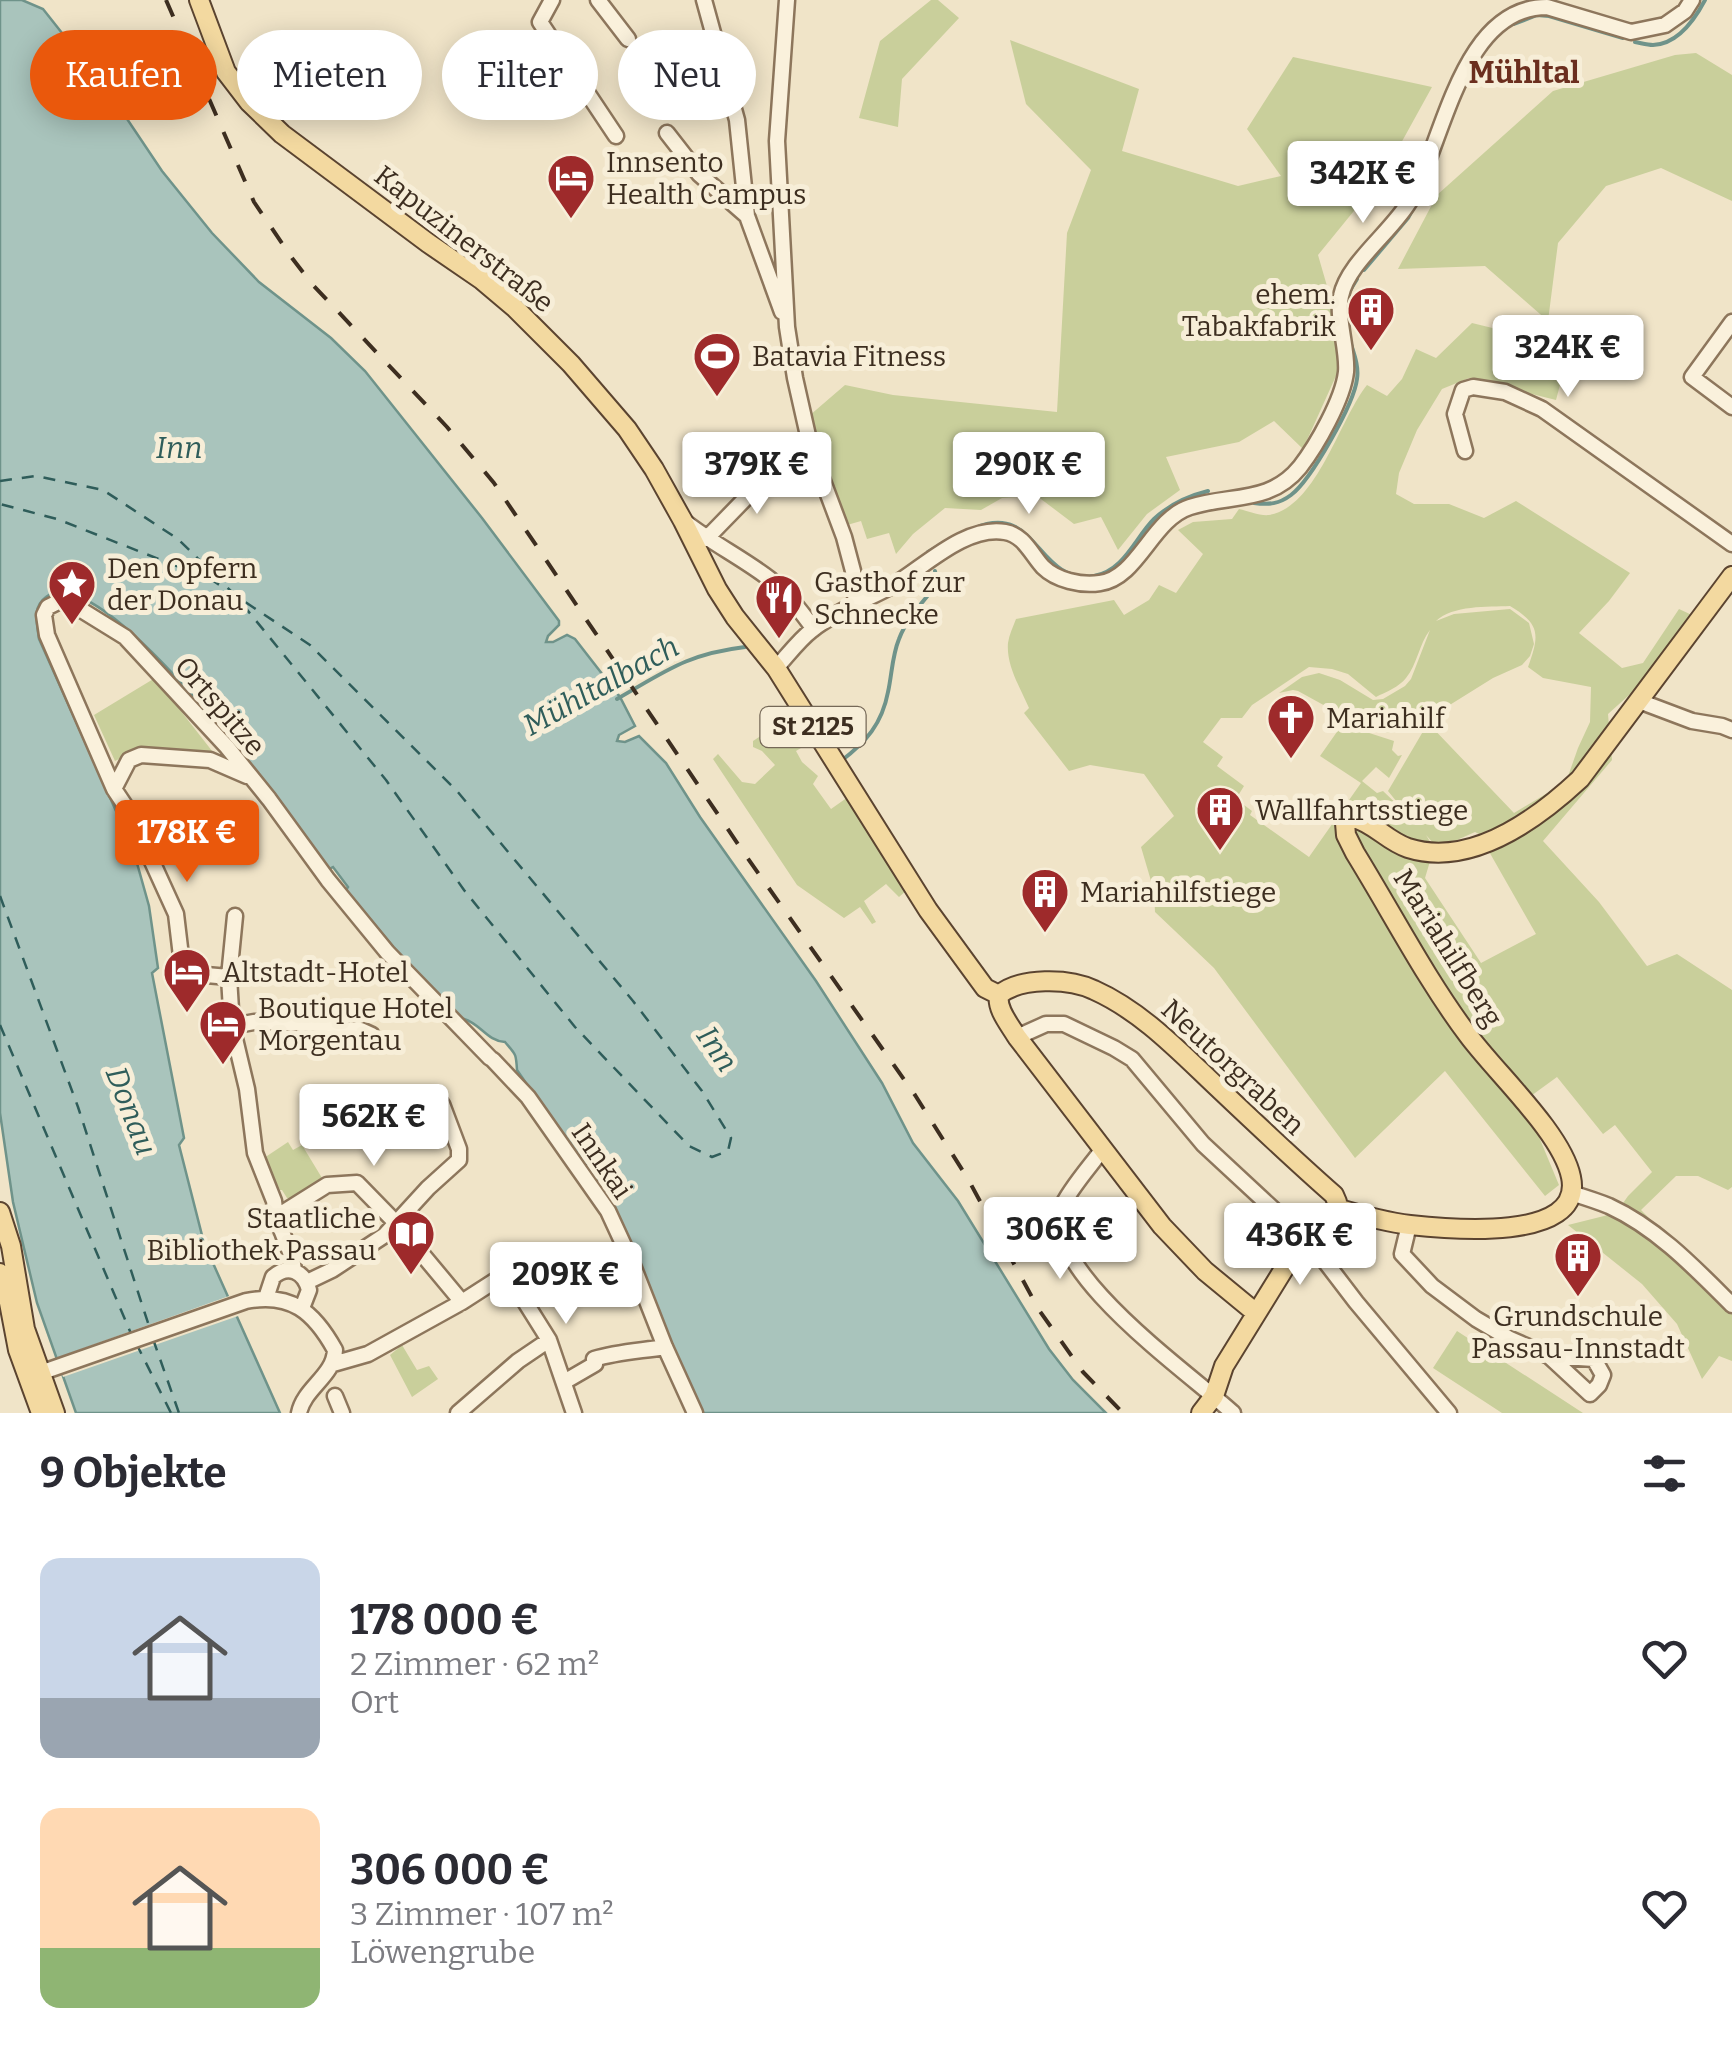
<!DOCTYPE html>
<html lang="de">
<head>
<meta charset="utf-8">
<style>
  :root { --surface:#fff; --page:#f2f2f3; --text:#2b2b33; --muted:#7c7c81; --accent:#ea580c }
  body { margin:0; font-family:Bitter,serif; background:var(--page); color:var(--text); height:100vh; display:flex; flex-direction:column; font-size:38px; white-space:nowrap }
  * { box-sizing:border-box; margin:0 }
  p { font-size:32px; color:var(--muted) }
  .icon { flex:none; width:55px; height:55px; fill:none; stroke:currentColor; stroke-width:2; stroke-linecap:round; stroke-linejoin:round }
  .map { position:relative; height:1413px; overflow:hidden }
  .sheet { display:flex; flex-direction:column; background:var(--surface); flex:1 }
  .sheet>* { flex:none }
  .hud { position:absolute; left:30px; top:30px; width:1000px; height:90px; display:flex; gap:20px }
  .price { position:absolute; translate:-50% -85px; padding:0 22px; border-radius:10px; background:#fff; color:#222; font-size:32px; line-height:65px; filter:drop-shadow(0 2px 5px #0008) }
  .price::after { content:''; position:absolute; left:50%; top:60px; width:30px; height:22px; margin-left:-15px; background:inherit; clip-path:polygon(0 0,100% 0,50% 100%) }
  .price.current { background:var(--accent); color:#fff }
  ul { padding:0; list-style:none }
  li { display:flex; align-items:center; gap:30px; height:250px; padding:0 40px }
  li span { display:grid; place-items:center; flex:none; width:280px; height:200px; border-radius:20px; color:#555 }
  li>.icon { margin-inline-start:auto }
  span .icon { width:120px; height:120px; fill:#fffc; stroke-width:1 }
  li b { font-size:42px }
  h2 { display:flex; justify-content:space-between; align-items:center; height:120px; padding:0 40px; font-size:42px }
  .tag { padding:0 35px; border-radius:45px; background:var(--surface); box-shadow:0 5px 25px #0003; font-size:35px; line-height:90px }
  .tag.current { background:var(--accent); color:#fff }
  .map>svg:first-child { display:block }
  .green { fill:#c9cf9b; fill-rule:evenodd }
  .water { fill:#a9c4bc; stroke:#6f938a; stroke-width:2.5 }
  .pier { fill:#f0e4c8 }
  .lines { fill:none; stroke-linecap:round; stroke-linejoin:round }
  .stream { stroke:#6f938a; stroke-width:4 }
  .ferry { stroke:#2f5d5a; stroke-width:2.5; stroke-dasharray:12 10; stroke-linecap:butt }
  .minor-casing { stroke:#8d765c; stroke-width:19 }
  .major-casing { stroke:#5b4430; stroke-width:22 }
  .minor { stroke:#faf1dc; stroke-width:14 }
  .major { stroke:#f3d9a0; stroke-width:18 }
  .rail { stroke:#3d2e20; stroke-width:4; stroke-dasharray:18 18; stroke-linecap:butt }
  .labels { text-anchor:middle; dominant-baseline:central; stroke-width:10; stroke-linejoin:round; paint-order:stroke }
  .shield { fill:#f7eed8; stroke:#756857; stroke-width:2.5 }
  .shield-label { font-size:25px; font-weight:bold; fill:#3d2e20 }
  .poi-label { font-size:28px; fill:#3d2e20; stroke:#f7eed8; text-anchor:start }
  .street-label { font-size:28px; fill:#3d2e20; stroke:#f7eed8 }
  .neighbourhood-label { font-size:30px; font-weight:bold; fill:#6b2e1e; stroke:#f7eed8 }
  .water-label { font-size:30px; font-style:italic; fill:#2f5d5a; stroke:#f7eed8 }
</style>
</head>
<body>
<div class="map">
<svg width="1732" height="1413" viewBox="0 0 1732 1413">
  <rect width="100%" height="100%" fill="#f0e4c8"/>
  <!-- green -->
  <path class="green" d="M 931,0 L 938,0 L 959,18 L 902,79 L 898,127 L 859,118 L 880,41 Z
    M 1010,40 L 1139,89 L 1122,151 L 1238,186 L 1281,176 L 1247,129 L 1293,57 L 1432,87 L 1384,174 L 1318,255 L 1343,341 L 1340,367 L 1303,449 L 1274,421 L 1239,442 L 1166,457 L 1180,490 L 1147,514 L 1118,550 L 1101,517 L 1074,524 L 1037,496 L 1002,498 L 981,510 L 945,508 L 913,534 L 896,554 L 889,533 L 867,539 L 861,521 L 847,525 L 809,416 L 845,385 L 893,395 L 1057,412 L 1067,233 L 1091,170 L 1026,104 Z
    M 1696,53 L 1732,75 L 1732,201 L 1661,168 L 1606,186 L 1558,243 L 1548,321 L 1485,266 L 1398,269 L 1437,195 L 1553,91 L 1675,55 Z
    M 1472,323 L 1570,347 L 1556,400 L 1469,378 L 1442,389 L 1417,430 L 1399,473 L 1396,494 L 1414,504 L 1449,504 L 1484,518 L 1516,501 L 1630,573 L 1609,601 L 1579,633 L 1622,668 L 1643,663 L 1679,609 L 1694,616 L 1638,687 L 1608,714 L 1612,760 L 1543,841 L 1599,902 L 1647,966 L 1677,954 L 1732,990 L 1732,1187 L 1728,1190 L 1698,1176 L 1676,1176 L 1641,1210 L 1732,1302 L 1732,1361 L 1719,1356 L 1702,1379 L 1677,1324 L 1642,1284 L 1568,1225 L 1616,1213 L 1628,1196 L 1652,1172 L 1615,1125 L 1603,1134 L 1557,1077 L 1524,1101 L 1559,1185 L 1545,1196 L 1445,1071 L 1355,1158 L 1214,968 L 1155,912 L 1154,891 L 1141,847 L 1174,816 L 1144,774 L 1090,765 L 1069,771 L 1024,713 L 1029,708 C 1021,689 1006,666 1008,643 C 1009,635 1013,627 1016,619 L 1114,600 L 1124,615 L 1149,600 L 1159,585 L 1176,593 L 1203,554 L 1178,530 L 1193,522 L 1232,519 L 1239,509 C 1248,511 1260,516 1269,515 C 1317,507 1339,420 1367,385 L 1387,396 L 1402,379 L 1416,349 L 1436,358 ZM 1510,606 C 1540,624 1540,634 1528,667 L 1543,678 L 1591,687 L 1590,722 L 1578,748 L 1566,782 L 1514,813 L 1428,723 L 1388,791 L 1405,812 L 1383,791 L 1377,793 L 1362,781 L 1376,767 L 1389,778 L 1402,755 L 1398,756 L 1392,750 L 1394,741 L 1360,730 L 1350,720 L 1382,733 L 1408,731 L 1493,678 L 1522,665 L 1530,656 L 1534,644 L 1529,623 L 1510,609 L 1454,614 L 1436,621 C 1453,605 1487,607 1510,606 ZM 1430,630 L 1411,679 L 1405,686 L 1383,699 L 1373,700 L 1340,680 L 1319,673 L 1302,677 L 1279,693 L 1293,690 L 1298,691 L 1349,719 L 1346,719 L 1320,756 L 1361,783 L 1309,857 L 1250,815 L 1252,811 L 1236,799 L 1244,786 L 1217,766 L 1223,757 L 1203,742 L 1221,718 L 1242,718 L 1252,705 L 1309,667 L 1332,669 L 1348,674 L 1376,697 C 1386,692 1399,687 1406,678 C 1417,665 1419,644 1430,630 ZM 1475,832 L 1479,834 L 1536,934 L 1481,963 L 1425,878 L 1434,848 L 1426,835 L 1434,844 L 1457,840 Z
    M 155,678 L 216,756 L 144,747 L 115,761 L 94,715 Z
    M 792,715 L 811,742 L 796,751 L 802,762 L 818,776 L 813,784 L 831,809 L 848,797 L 907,890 L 899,897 L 886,884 L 864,901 L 876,922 L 872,924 L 860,907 L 844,918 L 797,885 L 713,759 L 718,754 L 742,782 L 755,784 L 775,765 L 762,751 L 753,747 L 753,741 Z
    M 288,1142 L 293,1150 L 302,1145 L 322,1178 L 316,1182 L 315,1187 L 293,1200 L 287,1198 L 282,1190 L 280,1190 L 264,1158 Z
    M 1457,1331 L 1583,1413 L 1502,1413 L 1433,1368 Z
    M 402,1345 L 417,1370 L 429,1366 L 438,1379 L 412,1397 L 390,1355 Z"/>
  <!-- water -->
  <path class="water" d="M 0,0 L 22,0 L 43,9 L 111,95 L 162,171 L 212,233 L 259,282 L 331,338 L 365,371 L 482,518 L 559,621 L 559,625 L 548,636 L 546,642 L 553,642 L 567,635 L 575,639 L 620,697 L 635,726 L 619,735 L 617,741 L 625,742 L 639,736 L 666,763 L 700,817 L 816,981 L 882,1083 L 913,1143 L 958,1201 L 1049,1349 L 1073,1380 L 1106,1413 L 702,1413 L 679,1371 L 615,1208 L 585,1165 L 583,1166 L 517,1070 C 516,1053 516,1055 505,1042 C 487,1041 481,1024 464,1019 L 461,1022 L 395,949 L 346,890 L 348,887 L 333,867 L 329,869 C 298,826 103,554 46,597 C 32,607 37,623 39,639 L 133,849 L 149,906 L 158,968 L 152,973 L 184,1138 L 179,1145 L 204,1243 L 280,1413 L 76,1413 L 37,1303 L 13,1202 L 0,1113 Z"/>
  <!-- pier -->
  <path class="pier" d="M 232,1295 L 241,1315 L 63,1377 L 56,1358 Z"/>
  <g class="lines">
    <!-- stream -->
    <path class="stream" d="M 1514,24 L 1537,15 L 1549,16 L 1623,38
      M 1635,42 C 1641,43 1647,45 1653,45 C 1678,44 1695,19 1705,0
      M 1364,270 L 1408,218 L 1423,189
      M 1349,292 L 1357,279
      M 1254,503 C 1269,505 1279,504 1291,495 C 1311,480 1354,404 1357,379 C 1359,366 1354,354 1350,341
      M 975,528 C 1038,501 1036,585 1094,576 C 1124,571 1135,538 1154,519 C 1169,505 1188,496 1208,491
      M 928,552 L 944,543
      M 617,699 C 666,671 687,654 745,647
      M 841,761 C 866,742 882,724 888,692 C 892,674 892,656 899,639 C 906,620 922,603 934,588 L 937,582 L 935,571"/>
    <!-- ferry -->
    <path class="ferry" d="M 0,481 L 36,476 L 103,490 L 178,539 L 235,595 L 386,780 L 464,890 L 575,1027 L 689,1146 L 712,1157 L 728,1151 L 731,1138 L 702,1091 L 633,1001 L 457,791 L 310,645 L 212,580 L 57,519 L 0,504
      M 0,896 L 78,1107 L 149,1326
      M 0,1025 L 132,1336
      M 153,1339 L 179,1413
      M 136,1343 L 171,1413"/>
    <!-- minor casing -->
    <g class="minor-casing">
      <path id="minor" d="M 552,0 L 540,22 L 616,136
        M 598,0 L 628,39
        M 704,0 L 737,120 L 747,216 L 782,312
        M 787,0 L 777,141 L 787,327 L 795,378 L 811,449 L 844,537 L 853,571 L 856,606
        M 667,133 L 699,174 L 747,216
        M 1732,322 L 1692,377 L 1732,407
        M 1465,451 L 1455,414 L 1463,390 L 1473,387 L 1505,392 L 1542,409 L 1732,544
        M 684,521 C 711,543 743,558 771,580 C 788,594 801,611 813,628
        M 706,539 L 778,465
        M 776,668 C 788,655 799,640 812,630 C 833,613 868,599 892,586 C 923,568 965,525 1005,532 C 1024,535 1031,554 1043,567 C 1056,580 1081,586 1100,583 C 1138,578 1152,519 1190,507 C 1231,494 1270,504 1300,467 C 1317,445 1343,399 1346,372 C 1348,350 1336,317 1341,296 C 1348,262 1393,231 1411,199 C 1444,141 1461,7 1547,7 L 1631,32 L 1665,25 L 1685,11 L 1692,0
        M 1639,701 L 1692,721 L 1722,726 L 1732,730
        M 114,789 L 129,760 L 141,755 L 210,760 L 247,776
        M 235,916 L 229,977 L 232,1026 L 247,1089 L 255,1153 L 274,1201 L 276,1217 L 292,1257 L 294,1270
        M 229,977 L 183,973 L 176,914 L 130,813 L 114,789 L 47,635 L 44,615 L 48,607 L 58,602 L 70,603 L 125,637 L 227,747 L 269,799 L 328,880 L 387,952 L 490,1058
        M 232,1026 L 254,1022 L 318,1024 L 338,1030 L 361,1030 L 372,1035
        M 1017,1037 L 1046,1024 L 1064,1024 L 1114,1048 L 1132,1059 L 1203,1144 L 1314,1247 L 1356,1302 L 1449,1413
        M 493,1060 L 528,1097 L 608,1211 L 632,1263 L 665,1347 L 695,1413
        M 1102,1150 C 1092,1164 1068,1191 1062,1207 C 1039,1269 1192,1375 1233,1413
        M 1571,1193 C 1584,1197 1597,1201 1609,1206 C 1657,1228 1695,1268 1732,1305
        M 276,1217 L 327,1185 L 357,1183 L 397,1224 L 462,1302
        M 1409,1225 L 1402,1254 L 1432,1286 L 1476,1319 L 1510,1339 L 1549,1356 L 1590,1394 L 1599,1385 L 1603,1375 L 1594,1359 L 1549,1356
        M 307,1282 L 332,1270 L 385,1235 L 428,1188 L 459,1160 L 459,1149 L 442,1104
        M 266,1298 L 273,1277 C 288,1264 304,1271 309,1290 L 302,1308
        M 333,1364 L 368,1354 L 462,1302 L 507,1273 L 549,1340 L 574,1413
        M 40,1373 L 246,1301 C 291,1292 314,1312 335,1350 C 334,1376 304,1388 299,1413
        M 564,1382 L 595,1364 L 594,1359 C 617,1352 640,1351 665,1347
        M 335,1396 L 342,1413
        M 458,1413 L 518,1361 L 549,1340"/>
    </g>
    <!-- major casing -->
    <g class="major-casing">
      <path id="major" d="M 199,0 L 226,72 L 249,102 L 282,134 L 428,243 L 482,280 L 514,307 L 571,364 L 627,429 L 654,469 L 683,521 L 717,589 L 735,617 L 776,668 L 928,910 L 985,988 L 999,995
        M 999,995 C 1020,977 1069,978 1094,990 C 1141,1011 1178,1050 1215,1085 C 1254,1122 1293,1159 1334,1195 L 1337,1202 L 1336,1208
        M 999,995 C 996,1009 1010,1025 1017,1037 L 1162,1226 L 1205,1271 L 1256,1313
        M 1336,1208 C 1360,1215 1385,1222 1410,1225 C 1447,1229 1585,1243 1571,1177 C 1562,1133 1496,1073 1468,1035 C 1426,979 1392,913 1355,853 L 1346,835 L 1345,823 L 1354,818 C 1374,823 1387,841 1408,848 C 1471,868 1536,820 1580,779 L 1732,576
        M 0,1212 L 11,1246 L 25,1329 L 55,1413
        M 0,1273 L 6,1287 L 18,1350 L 41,1413
        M 1201,1413 L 1214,1396 L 1224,1366 L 1287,1264 L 1304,1237 L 1336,1208"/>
    </g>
    <!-- minor -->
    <use href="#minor" class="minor"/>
    <!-- major -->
    <use href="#major" class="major"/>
    <!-- rail -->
    <path class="rail" d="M 166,0 L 254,202 L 292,258 L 312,284 L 447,427 L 494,483 L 744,853 L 915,1095 L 968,1179 L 1039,1310 L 1083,1372 L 1123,1413"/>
  </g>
  <!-- icons -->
  <defs>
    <g id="hotel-pin" transform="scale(2.5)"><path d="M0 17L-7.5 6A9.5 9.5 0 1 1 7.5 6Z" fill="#9e2a2b" stroke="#f7eed8"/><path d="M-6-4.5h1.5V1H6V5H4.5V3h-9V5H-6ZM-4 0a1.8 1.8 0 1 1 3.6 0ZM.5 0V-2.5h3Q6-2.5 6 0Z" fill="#fff"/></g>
    <g id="building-pin" transform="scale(2.5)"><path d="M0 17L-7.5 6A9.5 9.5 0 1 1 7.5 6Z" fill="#9e2a2b" stroke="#f7eed8"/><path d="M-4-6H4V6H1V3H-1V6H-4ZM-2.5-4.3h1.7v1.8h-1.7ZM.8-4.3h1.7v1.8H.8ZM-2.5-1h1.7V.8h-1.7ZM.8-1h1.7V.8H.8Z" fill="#fff"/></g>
    <g id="stadium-pin" transform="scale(2.5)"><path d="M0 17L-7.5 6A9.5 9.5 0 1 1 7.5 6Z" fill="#9e2a2b" stroke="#f7eed8"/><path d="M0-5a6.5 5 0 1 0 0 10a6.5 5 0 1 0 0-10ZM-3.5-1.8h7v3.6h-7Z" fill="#fff"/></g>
    <g id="sight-pin" transform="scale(2.5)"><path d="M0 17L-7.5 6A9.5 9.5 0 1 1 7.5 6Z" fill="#9e2a2b" stroke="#f7eed8"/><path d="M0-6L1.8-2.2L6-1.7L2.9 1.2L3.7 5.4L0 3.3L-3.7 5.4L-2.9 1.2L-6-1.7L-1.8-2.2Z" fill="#fff"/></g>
    <g id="restaurant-pin" transform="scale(2.5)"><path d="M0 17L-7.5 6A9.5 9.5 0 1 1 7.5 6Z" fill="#9e2a2b" stroke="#f7eed8"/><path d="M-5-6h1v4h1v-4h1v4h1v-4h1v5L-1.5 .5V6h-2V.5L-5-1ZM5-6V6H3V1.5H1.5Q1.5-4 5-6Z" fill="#fff"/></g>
    <g id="church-pin" transform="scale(2.5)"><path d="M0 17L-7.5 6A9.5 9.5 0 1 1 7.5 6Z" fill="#9e2a2b" stroke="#f7eed8"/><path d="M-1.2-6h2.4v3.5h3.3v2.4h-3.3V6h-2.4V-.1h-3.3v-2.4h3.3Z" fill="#fff"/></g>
    <g id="library-pin" transform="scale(2.5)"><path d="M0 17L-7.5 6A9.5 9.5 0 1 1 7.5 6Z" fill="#9e2a2b" stroke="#f7eed8"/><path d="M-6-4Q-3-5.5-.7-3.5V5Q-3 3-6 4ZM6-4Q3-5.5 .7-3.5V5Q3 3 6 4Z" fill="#fff"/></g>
  </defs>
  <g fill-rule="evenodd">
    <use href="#hotel-pin" x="571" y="178"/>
    <use href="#building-pin" x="1371" y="310"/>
    <use href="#stadium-pin" x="717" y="356"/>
    <use href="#sight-pin" x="72" y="584"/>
    <use href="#restaurant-pin" x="779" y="598"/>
    <use href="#church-pin" x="1291" y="718"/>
    <use href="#building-pin" x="1220" y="810"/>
    <use href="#building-pin" x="1045" y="892"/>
    <use href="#hotel-pin" x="187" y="972"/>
    <use href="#hotel-pin" x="223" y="1024"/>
    <use href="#library-pin" x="411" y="1234"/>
    <use href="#building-pin" x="1578" y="1256"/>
  </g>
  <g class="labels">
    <!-- shield labels -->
    <rect class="shield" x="760.5" y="707" width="105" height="40" rx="8"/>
    <g class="shield-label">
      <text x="813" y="727">St 2125</text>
    </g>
    <!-- poi labels -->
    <g class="poi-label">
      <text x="606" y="162">Innsento<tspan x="606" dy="32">Health Campus</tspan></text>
      <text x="1336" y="294" text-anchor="end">ehem.<tspan x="1336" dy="32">Tabakfabrik</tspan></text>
      <text x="752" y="356">Batavia Fitness</text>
      <text x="107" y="568">Den Opfern<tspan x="107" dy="32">der Donau</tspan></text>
      <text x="814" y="582">Gasthof zur<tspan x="814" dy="32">Schnecke</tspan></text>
      <text x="1326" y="718">Mariahilf</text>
      <text x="1255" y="810">Wallfahrtsstiege</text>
      <text x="1080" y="892">Mariahilfstiege</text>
      <text x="222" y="972">Altstadt-Hotel</text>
      <text x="258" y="1008">Boutique Hotel<tspan x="258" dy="32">Morgentau</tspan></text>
      <text x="376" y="1218" text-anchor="end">Staatliche<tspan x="376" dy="32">Bibliothek Passau</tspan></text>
      <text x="1578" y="1316" text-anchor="middle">Grundschule<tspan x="1578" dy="32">Passau-Innstadt</tspan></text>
    </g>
    <!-- street labels -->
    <g class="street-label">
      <text transform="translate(464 239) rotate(38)">Kapuzinerstraße</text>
      <text transform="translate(220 706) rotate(49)">Ortspitze</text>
      <text transform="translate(1448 948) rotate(58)">Mariahilfberg</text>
      <text transform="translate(1233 1067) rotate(43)">Neutorgraben</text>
      <text transform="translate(602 1161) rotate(56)">Innkai</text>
    </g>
    <!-- neighbourhood labels -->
    <g class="neighbourhood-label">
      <text x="1524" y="73">Mühltal</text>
    </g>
    <!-- water labels -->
    <g class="water-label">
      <text x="179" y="448">Inn</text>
      <text transform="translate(601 686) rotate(-29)">Mühltalbach</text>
      <text transform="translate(717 1049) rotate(55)">Inn</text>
      <text transform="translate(131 1111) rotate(69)">Donau</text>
    </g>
  </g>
</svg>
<b class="price" style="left:1363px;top:226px">342K €</b>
<b class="price" style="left:1568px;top:400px">324K €</b>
<b class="price" style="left:757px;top:517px">379K €</b>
<b class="price" style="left:1029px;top:517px">290K €</b>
<b class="price current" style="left:187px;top:885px">178K €</b>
<b class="price" style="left:374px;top:1169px">562K €</b>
<b class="price" style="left:1060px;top:1282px">306K €</b>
<b class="price" style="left:1300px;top:1288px">436K €</b>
<b class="price" style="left:566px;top:1327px">209K €</b>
<div class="hud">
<a class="tag current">Kaufen</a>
<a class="tag">Mieten</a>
<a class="tag">Filter</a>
<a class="tag">Neu</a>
</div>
</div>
<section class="sheet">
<h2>9 Objekte<svg class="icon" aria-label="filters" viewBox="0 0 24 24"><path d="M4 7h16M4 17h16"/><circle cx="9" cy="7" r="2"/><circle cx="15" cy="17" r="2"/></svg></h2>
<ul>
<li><span style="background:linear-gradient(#c9d6e8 70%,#9aa5b1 0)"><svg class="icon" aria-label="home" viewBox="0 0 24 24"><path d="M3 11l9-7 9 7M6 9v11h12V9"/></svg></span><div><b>178 000 €</b><p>2 Zimmer · 62 m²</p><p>Ort</p></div><svg class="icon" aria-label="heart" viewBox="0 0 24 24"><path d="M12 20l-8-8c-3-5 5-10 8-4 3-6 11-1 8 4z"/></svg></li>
<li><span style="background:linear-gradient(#ffd9b3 70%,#8fb573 0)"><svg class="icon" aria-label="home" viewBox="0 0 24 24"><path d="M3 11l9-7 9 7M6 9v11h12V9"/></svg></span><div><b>306 000 €</b><p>3 Zimmer · 107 m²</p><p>Löwengrube</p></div><svg class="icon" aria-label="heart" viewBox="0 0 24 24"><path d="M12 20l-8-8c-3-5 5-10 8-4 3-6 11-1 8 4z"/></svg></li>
</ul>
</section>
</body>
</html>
